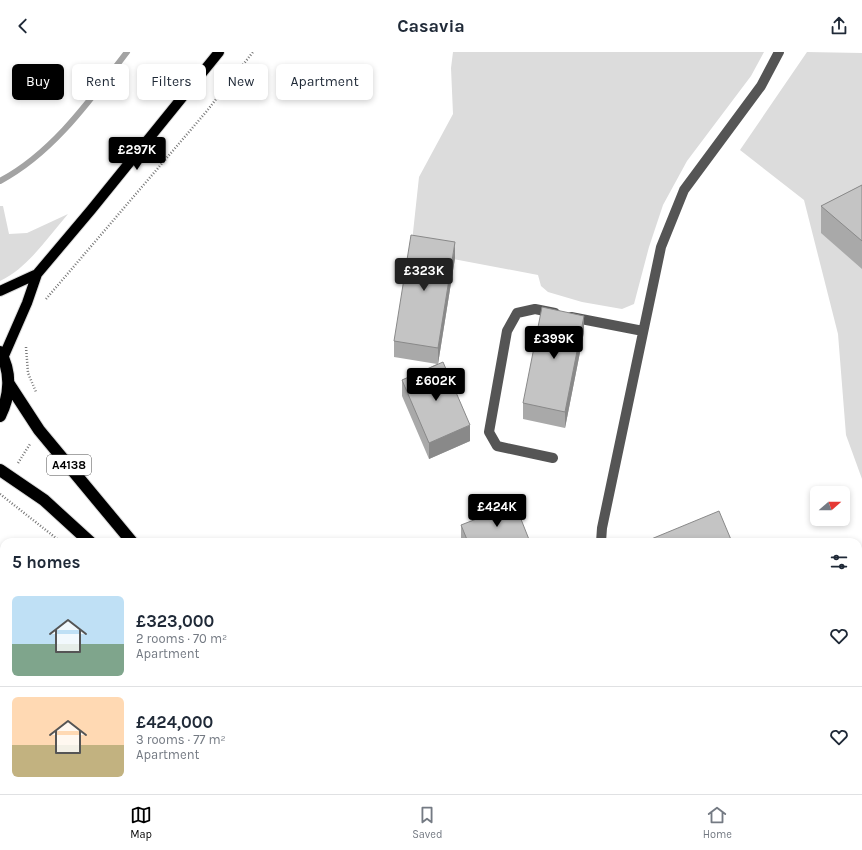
<!DOCTYPE html>
<html lang="en">
<head>
<meta charset="utf-8">
<style>
  :root { --surface:#fff; --page:#f2f2f3; --text:#1f2937; --muted:#747a83; --line:#e0e1e3; --accent:#000 }
  body { margin:0; font-family:Karla,sans-serif; background:var(--page); color:var(--text); height:100vh; display:flex; flex-direction:column; font-size:15px; white-space:nowrap }
  * { box-sizing:border-box; margin:0 }
  p { font-size:13px; color:var(--muted) }
  .icon { flex:none; width:22px; height:22px; fill:none; stroke:currentColor; stroke-width:2; stroke-linecap:round; stroke-linejoin:round }
  .map { position:relative; flex:1; overflow:hidden }
  .side { position:absolute; left:0px; top:486px; width:862px; height:256px; display:flex; flex-direction:column; background:var(--surface); border-radius:12px 12px 0 0; box-shadow:0 2px 6px #0003 }
  .side>* { flex:none }
  .top-card { position:absolute; left:12px; top:12px; width:400px; height:36px; display:flex; gap:8px }
  .needle { width:26px; rotate:70deg }
  .tools { position:absolute; left:810px; top:434px; display:grid; gap:8px }
  .tools a { display:grid; place-items:center; width:40px; height:40px; border-radius:6px; background:var(--surface); box-shadow:0 2px 6px #0003; font-size:20px }
  .price { position:absolute; translate:-50% -34px; padding:0 9px; border-radius:4px; background:var(--accent); color:#fff; font-size:13px; line-height:26px; filter:drop-shadow(0 1px 2px #0008) }
  .price::after { content:''; position:absolute; left:50%; top:24px; width:12px; height:9px; margin-left:-6px; background:inherit; clip-path:polygon(0 0,100% 0,50% 100%) }
  .price.on { background:#222; color:#fff }
  ul { padding:0; list-style:none }
  li { display:flex; align-items:center; gap:12px; height:100px; padding:0 12px }
  li+li { border-top:1px solid var(--line) }
  li span { display:grid; place-items:center; flex:none; width:112px; height:80px; border-radius:6px; color:#555 }
  li>.icon { margin-inline-start:auto }
  span .icon { width:48px; height:48px; fill:#fffc; stroke-width:1 }
  li b { font-size:17px }
  h2 { display:flex; justify-content:space-between; align-items:center; height:48px; padding:0 12px; font-size:17px }
  .chip { padding:0 14px; border-radius:6px; background:var(--surface); box-shadow:0 2px 6px #0003; font-size:14px; line-height:36px }
  .chip.on { background:var(--accent); color:#fff }
  header { display:flex; justify-content:space-between; align-items:center; height:52px; padding:0 12px; background:var(--surface); font-size:18px; font-weight:700 }
  .dock { display:flex; justify-content:space-around; align-items:center; height:56px; border-top:1px solid var(--line); background:var(--surface); font-size:11px; color:var(--muted) }
  .dock a { display:grid; justify-items:center; gap:2px }
  .dock .on { color:var(--accent) }
  .map>svg:first-child { display:block }
  .green { fill:#dcdcdc }
  .lines { fill:none; stroke-linecap:round; stroke-linejoin:round }
  .stream { stroke:#a3a3a3; stroke-width:6 }
  .major-casing { stroke:#dbdbdb; stroke-width:12 }
  .highway-casing { stroke:#dbdbdb; stroke-width:14 }
  .path { stroke:#777; stroke-width:2.5; stroke-dasharray:1 2; stroke-linecap:butt }
  .minor { stroke:#555; stroke-width:10 }
  .major { stroke:#000; stroke-width:10 }
  .highway { stroke:#000; stroke-width:12 }
  .wall { fill:#a9a9a9 }
  .shaded-wall { fill:#898989 }
  .building { fill:#c4c4c4; stroke:#898989 }
  .labels { text-anchor:middle; dominant-baseline:central; stroke-width:3.5; stroke-linejoin:round; paint-order:stroke }
  .shield { fill:#fff; stroke:#4c4c4c; stroke-width:1 }
  .shield-label { font-size:12px; font-weight:bold; fill:#000 }
</style>
</head>
<body>
<header><svg class="icon" aria-label="back" viewBox="0 0 24 24"><path d="M15 5l-7 7 7 7"/></svg>Casavia<svg class="icon" aria-label="share" viewBox="0 0 24 24"><path d="M12 15V3M7 8l5-5 5 5M5 13v7h14v-7"/></svg></header>
<div class="map">
<svg width="862" height="742" viewBox="0 0 862 742">
  <rect width="100%" height="100%" fill="#fff"/>
  <!-- green -->
  <path class="green" d="M 453,0 L 764,0 L 751,24 L 687,109 L 663,153 L 649,195 L 634,252 L 622,257 L 582,250 L 548,240 L 541,234 L 538,223 L 411,199 L 419,125 L 453,62 L 451,16 Z
    M 807,0 L 862,1 L 862,427 L 846,383 L 838,282 L 804,148 L 740,98 Z
    M 0,154 L 3,154 L 9,182 L 27,181 L 68,162 C 48,185 28,216 0,229 Z
    M 42,738 L 267,738 L 270,742 L 36,742 Z"/>
  <g class="lines">
    <!-- stream -->
    <path class="stream" d="M 0,129 C 53,101 91,47 127,0"/>
    <!-- major casing -->
    <g class="major-casing">
      <path id="major" d="M 0,239 L 37,222
        M 3,306 L 27,251 L 37,222 L 91,158 L 219,0"/>
    </g>
    <!-- highway casing -->
    <g class="highway-casing">
      <path id="highway" d="M 0,300 C 12,320 10,344 0,364
        M 9,332 L 39,378 L 132,490
        M 0,418 L 44,448 L 90,490
        M 307,738 L 310,742"/>
    </g>
    <!-- path -->
    <path class="path" d="M 46,247 L 206,60 L 253,0
      M 26,295 L 28,321 L 36,340
      M 18,411 L 30,392
      M 0,442 L 61,490
      M 0,711 L 3,717
      M 277,738 L 280,742
      M 333,738 L 335,742"/>
    <!-- minor -->
    <path class="minor" d="M 571,265 L 643,279
      M 553,406 L 497,394 L 489,380 L 507,279 L 517,261 L 535,257 L 555,261
      M 601,490 L 602,476 L 661,195 L 684,138 L 761,34 L 779,0
      M 858,672 L 862,671
      M 663,738 L 664,742
      M 694,742 L 703,738"/>
    <!-- major -->
    <use href="#major" class="major"/>
    <!-- highway -->
    <use href="#highway" class="highway"/>
  </g>
  <!-- wall -->
  <path class="wall" d="M 862,133 L 862,217 L 821,181 L 821,154 Z
    M 455,206 L 438,312 L 470,389 L 429,407 L 402,344 L 402,328 L 437,312 L 394,305 L 394,289 Z
    M 584,280 L 565,376 L 523,367 L 523,351 Z
    M 461,473 L 530,490 L 461,490 Z
    M 701,738 L 769,738 L 770,742 L 701,742 Z"/>
  <!-- shaded-wall -->
  <path class="shaded-wall" d="M 455,190 L 455,206 L 438,312 L 438,296 Z
    M 584,264 L 584,280 L 565,376 L 565,360 Z
    M 470,373 L 470,389 L 429,407 L 429,391 Z"/>
  <!-- building -->
  <path class="building" d="M 862,133 L 862,189 L 821,154 Z
    M 411,183 L 455,190 L 438,296 L 394,289 Z
    M 542,255 L 584,264 L 565,360 L 523,351 Z
    M 443,310 L 470,373 L 429,391 L 402,328 Z
    M 515,452 L 530,490 L 468,490 L 461,473 Z
    M 719,459 L 732,490 L 644,490 Z
    M 515,738 L 629,738 L 631,742 L 505,742 Z
    M 704,738 L 769,738 L 770,742 L 705,742 Z"/>
  <g class="labels">
    <!-- shield labels -->
    <rect class="shield" x="47" y="403" width="44" height="20" rx="3"/>
    <g class="shield-label">
      <text x="69" y="413">A4138</text>
    </g>
  </g>
</svg>
<div class="tools">
<a><svg class="needle" viewBox="-14 -14 28 28"><path d="M0-13l5 13h-10z" fill="#e53935"/><path d="M0 13l5-13h-10z" fill="#747a83"/></svg></a>
</div>
<b class="price" style="left:137px;top:119px">£297K</b>
<b class="price on" style="left:424px;top:240px">£323K</b>
<b class="price" style="left:554px;top:308px">£399K</b>
<b class="price" style="left:436px;top:350px">£602K</b>
<b class="price" style="left:497px;top:476px">£424K</b>
<div class="top-card">
<a class="chip on">Buy</a>
<a class="chip">Rent</a>
<a class="chip">Filters</a>
<a class="chip">New</a>
<a class="chip">Apartment</a>
</div>
<section class="side">
<h2>5 homes<svg class="icon" aria-label="filters" viewBox="0 0 24 24"><path d="M4 7h16M4 17h16"/><circle cx="9" cy="7" r="2"/><circle cx="15" cy="17" r="2"/></svg></h2>
<ul>
<li><span style="background:linear-gradient(#bfe0f5 60%,#7fa58c 0)"><svg class="icon" aria-label="home" viewBox="0 0 24 24"><path d="M3 11l9-7 9 7M6 9v11h12V9"/></svg></span><div><b>£323,000</b><p>2 rooms · 70 m²</p><p>Apartment</p></div><svg class="icon" aria-label="heart" viewBox="0 0 24 24"><path d="M12 20l-8-8c-3-5 5-10 8-4 3-6 11-1 8 4z"/></svg></li>
<li><span style="background:linear-gradient(#ffd9b3 60%,#c2b280 0)"><svg class="icon" aria-label="home" viewBox="0 0 24 24"><path d="M3 11l9-7 9 7M6 9v11h12V9"/></svg></span><div><b>£424,000</b><p>3 rooms · 77 m²</p><p>Apartment</p></div><svg class="icon" aria-label="heart" viewBox="0 0 24 24"><path d="M12 20l-8-8c-3-5 5-10 8-4 3-6 11-1 8 4z"/></svg></li>
</ul>
</section>
</div>
<nav class="dock">
<a class="on"><svg class="icon" aria-label="map" viewBox="0 0 24 24"><path d="M3 6l6-2 6 2 6-2v14l-6 2-6-2-6 2zM9 4v14M15 6v14"/></svg>Map</a>
<a><svg class="icon" aria-label="saved" viewBox="0 0 24 24"><path d="M7 4h10v16l-5-4-5 4z"/></svg>Saved</a>
<a><svg class="icon" aria-label="home" viewBox="0 0 24 24"><path d="M3 11l9-7 9 7M6 9v11h12V9"/></svg>Home</a>
</nav>
</body>
</html>
